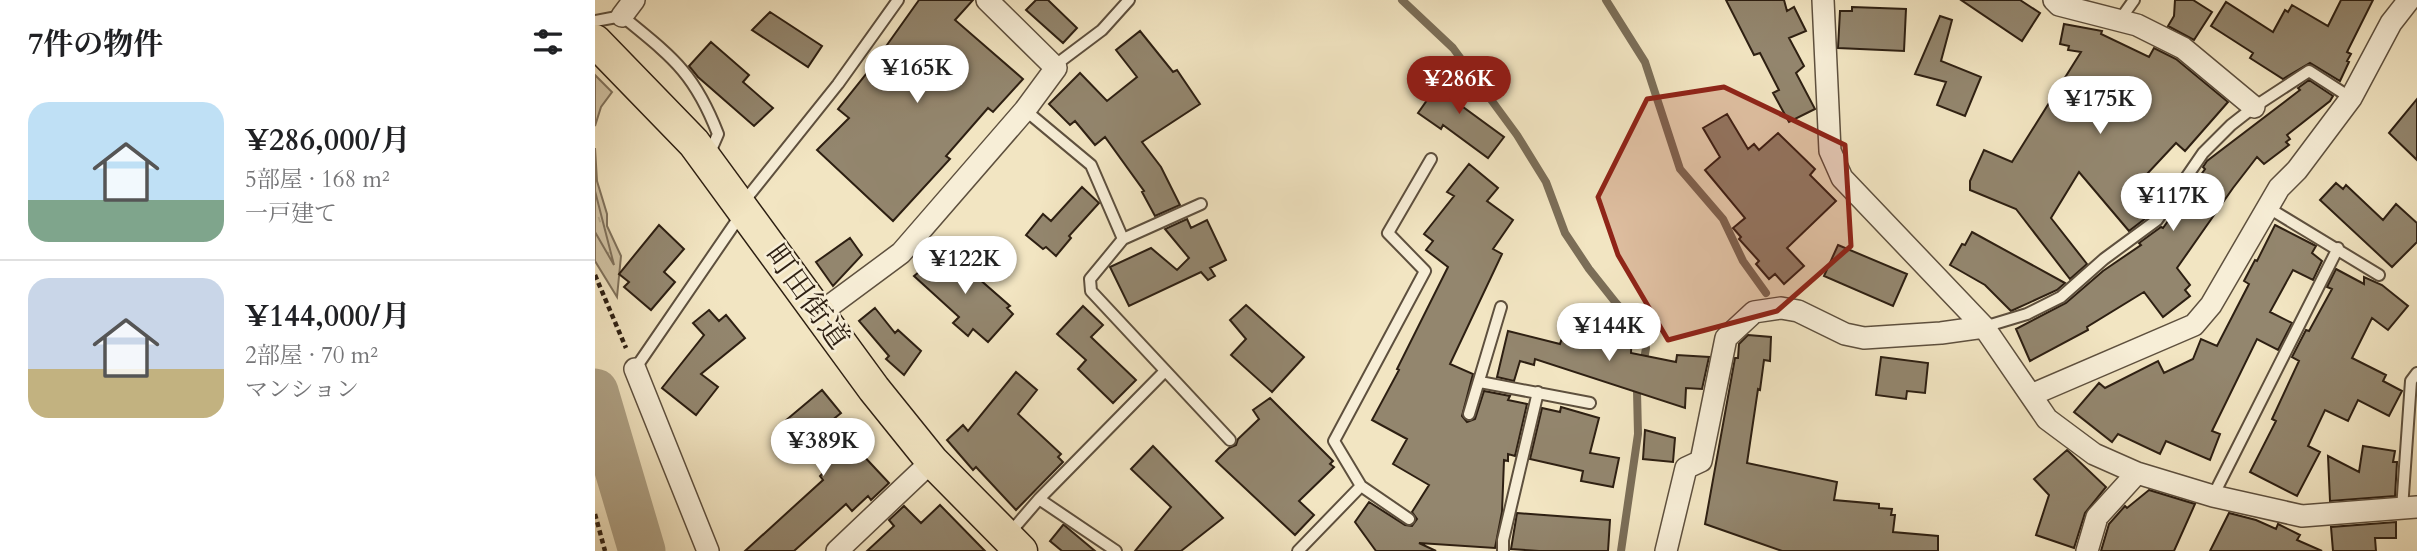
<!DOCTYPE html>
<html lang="ja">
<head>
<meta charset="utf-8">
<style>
  :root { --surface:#fff; --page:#f6f6f6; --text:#202124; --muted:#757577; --line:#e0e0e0; --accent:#8f2418 }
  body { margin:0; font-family:Cardo,"Noto Serif JP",serif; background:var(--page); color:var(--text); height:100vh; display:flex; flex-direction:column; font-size:26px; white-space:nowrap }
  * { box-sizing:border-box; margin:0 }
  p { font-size:23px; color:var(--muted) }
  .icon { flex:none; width:38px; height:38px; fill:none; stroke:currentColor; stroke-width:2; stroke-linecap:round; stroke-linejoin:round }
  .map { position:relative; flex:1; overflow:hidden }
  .details { display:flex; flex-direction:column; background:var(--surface); width:595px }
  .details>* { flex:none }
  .price { position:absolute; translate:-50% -60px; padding:0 16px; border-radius:24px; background:#fff; color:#222; font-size:23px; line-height:46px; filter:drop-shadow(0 2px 4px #0008) }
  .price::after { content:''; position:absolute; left:50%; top:42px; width:21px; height:16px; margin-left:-10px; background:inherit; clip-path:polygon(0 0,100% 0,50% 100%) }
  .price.active { background:var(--accent); color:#fff }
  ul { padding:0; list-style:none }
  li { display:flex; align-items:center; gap:21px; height:175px; padding:0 28px }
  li+li { border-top:2px solid var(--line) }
  li span { display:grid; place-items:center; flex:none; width:196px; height:140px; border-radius:21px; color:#555 }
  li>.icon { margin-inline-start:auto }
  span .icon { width:84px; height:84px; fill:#fffc; stroke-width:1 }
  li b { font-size:30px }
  h2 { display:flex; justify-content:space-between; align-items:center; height:84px; padding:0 28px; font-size:30px }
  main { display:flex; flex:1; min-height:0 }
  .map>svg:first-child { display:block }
  .grass { fill:#d1c3a4; stroke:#7f715b; stroke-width:2 }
  .park { fill:url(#park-tufts); stroke:#7f715b; stroke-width:2 }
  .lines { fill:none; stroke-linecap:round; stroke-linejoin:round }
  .stream { stroke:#7b6e58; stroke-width:8 }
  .river { stroke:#afa286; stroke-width:47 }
  .building { fill:#93866e; stroke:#2d1f12; stroke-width:2 }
  .service-casing { stroke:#5e503e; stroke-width:14 }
  .minor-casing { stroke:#5e503e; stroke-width:24 }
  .primary-casing { stroke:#2d1f12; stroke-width:35 }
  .path { stroke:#2d1f12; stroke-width:4.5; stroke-dasharray:5 3.5; stroke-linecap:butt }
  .service { stroke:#f7eed7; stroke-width:10 }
  .minor { stroke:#f7eed7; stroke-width:21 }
  .primary { stroke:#f2e5c2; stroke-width:32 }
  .marked { fill:#8f2418; fill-opacity:0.2; stroke:#8f2418; stroke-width:5; stroke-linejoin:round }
  .labels { text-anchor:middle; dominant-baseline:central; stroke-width:5; stroke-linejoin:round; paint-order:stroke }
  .street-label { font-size:30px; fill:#2d1f12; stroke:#f7eed7 }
</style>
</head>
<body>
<main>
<section class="details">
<h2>7件の物件<svg class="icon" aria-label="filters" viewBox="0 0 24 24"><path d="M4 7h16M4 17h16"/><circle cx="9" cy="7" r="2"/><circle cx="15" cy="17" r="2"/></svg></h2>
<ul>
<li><span style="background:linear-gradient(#bfe0f5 70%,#7fa58c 0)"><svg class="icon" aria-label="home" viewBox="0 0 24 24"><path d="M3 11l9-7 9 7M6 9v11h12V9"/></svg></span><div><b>¥286,000/月</b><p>5部屋 · 168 m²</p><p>一戸建て</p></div></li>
<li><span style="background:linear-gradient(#c9d6e8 65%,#c2b280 0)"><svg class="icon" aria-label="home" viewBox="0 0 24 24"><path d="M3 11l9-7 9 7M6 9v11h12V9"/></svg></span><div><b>¥144,000/月</b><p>2部屋 · 70 m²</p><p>マンション</p></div></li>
</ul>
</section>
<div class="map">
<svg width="1822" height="551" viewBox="0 0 1822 551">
  <defs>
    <pattern id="park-tufts" width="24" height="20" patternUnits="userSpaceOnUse" patternTransform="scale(1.75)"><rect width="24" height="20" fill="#d1c3a4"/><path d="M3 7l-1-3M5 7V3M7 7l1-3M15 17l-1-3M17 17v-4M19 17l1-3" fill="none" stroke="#b4a78c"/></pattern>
  </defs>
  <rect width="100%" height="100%" fill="#f2e5c2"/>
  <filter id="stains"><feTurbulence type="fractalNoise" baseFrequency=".00286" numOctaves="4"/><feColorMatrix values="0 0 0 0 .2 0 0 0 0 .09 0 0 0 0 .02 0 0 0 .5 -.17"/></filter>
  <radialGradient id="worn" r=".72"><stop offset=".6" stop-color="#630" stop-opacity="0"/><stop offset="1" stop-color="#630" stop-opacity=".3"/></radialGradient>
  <!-- grass -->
  <path class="grass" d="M 0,75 L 17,92 L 6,107 L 0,126 Z
    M 0,148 L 2,181 L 12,214 L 12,226 L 26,256 L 22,297 L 0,261 Z"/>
  <!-- park -->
  <path class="park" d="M 0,191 L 19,265 L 0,232 Z"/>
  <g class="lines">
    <!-- stream -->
    <path class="stream" d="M 807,0 L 858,48 L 922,135 L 951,182 L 970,233 L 994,269 L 1021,303 L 1048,332 L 1051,348 L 1048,366
      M 1011,0 L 1050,62 L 1085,169 L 1128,219 L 1148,261 L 1171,293
      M 1026,551 L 1043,434 L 1042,391 L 1044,382"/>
    <!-- river -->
    <path class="river" d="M 0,392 L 47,551"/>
  </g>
  <!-- building -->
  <path class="building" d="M 324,0 L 378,0 L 360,20 L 428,79 L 398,112 L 393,108 L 351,156 L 355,159 L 298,221 L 222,150 L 254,118 L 243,109 L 272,73 Z
    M 441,0 L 453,0 L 482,28 L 468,43 L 431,10 Z
    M 1131,0 L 1189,0 L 1192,11 L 1199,7 L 1211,31 L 1194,38 L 1209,66 L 1201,73 L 1220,109 L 1194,122 L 1178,93 L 1184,90 L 1165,53 L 1159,55 Z
    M 1366,0 L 1425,0 L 1445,13 L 1427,41 Z
    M 1580,0 L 1598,0 L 1617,12 L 1599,40 L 1573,26 L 1579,16 Z
    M 1746,0 L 1778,0 L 1752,52 L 1756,54 L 1752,61 L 1754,62 L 1745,81 L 1715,63 L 1688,79 L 1655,58 L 1658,53 L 1616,26 L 1631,2 L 1678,32 L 1690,10 L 1693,12 L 1697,5 L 1733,26 Z
    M 1257,7 L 1311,9 L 1309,51 L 1243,48 L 1245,11 L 1257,11 Z
    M 175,12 L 227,46 L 213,67 L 157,30 Z
    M 1345,16 L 1357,20 L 1346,61 L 1386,77 L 1370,116 L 1342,105 L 1351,82 L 1320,74 Z
    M 1469,24 L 1507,31 L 1506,34 L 1554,57 L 1559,48 L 1581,59 L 1633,102 L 1590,151 L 1581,143 L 1537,190 L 1556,214 L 1534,231 L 1484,172 L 1456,218 L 1492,264 L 1475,279 L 1421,209 L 1375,190 L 1375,181 L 1389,150 L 1417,162 L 1486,52 L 1473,50 L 1474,46 L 1465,44 Z
    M 545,31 L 578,72 L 582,70 L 605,104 L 547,142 L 566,167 L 585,205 L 560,216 L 547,192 L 549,191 L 510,137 L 500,145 L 480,121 L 475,125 L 454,104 L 485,73 L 512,101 L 542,77 L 521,50 Z
    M 116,42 L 154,75 L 148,82 L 178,108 L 159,126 L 103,77 L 94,66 Z
    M 852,72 L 875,89 L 864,104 L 909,137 L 893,158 L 848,125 L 846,129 L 823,113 Z
    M 1714,80 L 1738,96 L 1735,101 L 1692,135 L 1695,139 L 1691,142 L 1694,145 L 1669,164 L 1662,157 L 1638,188 L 1582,268 L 1595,285 L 1590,290 L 1595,296 L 1568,317 L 1549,292 L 1492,327 L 1493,330 L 1435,361 L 1421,329 L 1471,303 L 1508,271 L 1546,245 L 1544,243 L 1566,227 L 1568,228 L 1610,169 L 1608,167 L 1612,161 L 1705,90 L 1703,88 Z
    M 1822,99 L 1822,160 L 1794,133 Z
    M 1132,114 L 1153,149 L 1159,144 L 1164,150 L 1183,133 L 1220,169 L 1215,175 L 1241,201 L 1192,248 L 1209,266 L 1189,284 L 1180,274 L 1174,279 L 1161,264 L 1164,261 L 1144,239 L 1146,237 L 1138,228 L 1150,218 L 1110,170 L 1125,157 L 1108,128 Z
    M 874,164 L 903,188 L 892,201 L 918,220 L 898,249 L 907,254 L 855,364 L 878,374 L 867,416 L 872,422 L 880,419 L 889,391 L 915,396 L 913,400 L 932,404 L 920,456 L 913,454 L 913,461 L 909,460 L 907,512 L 900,548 L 824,543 L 841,551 L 781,551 L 760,522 L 774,502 L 810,525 L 817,526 L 822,519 L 817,512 L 834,485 L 798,464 L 812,439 L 777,420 L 804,370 L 802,369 L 853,267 L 831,250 L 838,241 L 829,234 L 859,196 L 852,192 Z
    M 1741,183 L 1748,189 L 1751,185 L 1788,220 L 1801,204 L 1822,223 L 1822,242 L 1797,267 L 1725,200 Z
    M 487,187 L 504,203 L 474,236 L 476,238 L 461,256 L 451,247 L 448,249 L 431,235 L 448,214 L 456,221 Z
    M 592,219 L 596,228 L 612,220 L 631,260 L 615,268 L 620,276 L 613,280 L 606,272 L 534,306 L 515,267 L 556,248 L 582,270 L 594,258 L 570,229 Z
    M 64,225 L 89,249 L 69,272 L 80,282 L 56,310 L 29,287 L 34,282 L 24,274 Z
    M 1680,225 L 1721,246 L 1717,253 L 1727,261 L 1718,280 L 1698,270 L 1675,312 L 1697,323 L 1683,350 L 1662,339 L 1617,431 L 1625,434 L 1615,460 L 1571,441 L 1565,454 L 1523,434 L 1517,442 L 1479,412 L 1504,383 L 1510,388 L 1563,361 L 1569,373 L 1598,359 L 1606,339 L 1622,346 L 1654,284 L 1649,281 L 1660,260 L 1662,261 Z
    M 1377,232 L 1470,283 L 1462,290 L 1416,311 L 1390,285 L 1355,265 L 1367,244 L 1370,245 Z
    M 255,238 L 267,255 L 238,286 L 221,262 Z
    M 1243,245 L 1312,274 L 1298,306 L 1229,276 Z
    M 351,250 L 415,306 L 412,308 L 418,314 L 393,342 L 378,329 L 373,336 L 358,323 L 364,317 L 319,276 Z
    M 1741,269 L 1769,284 L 1769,277 L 1787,285 L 1813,306 L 1793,330 L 1777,318 L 1757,358 L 1791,375 L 1788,381 L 1807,391 L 1794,416 L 1763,400 L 1753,421 L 1730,410 L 1713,446 L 1725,452 L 1702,496 L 1655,472 L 1681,421 L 1677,419 L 1704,361 L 1697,357 L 1711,330 L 1714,331 L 1737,289 L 1732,287 Z
    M 651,305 L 709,357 L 677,392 L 636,355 L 651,339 L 635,320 Z
    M 488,306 L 508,325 L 496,337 L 541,380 L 518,403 L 483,369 L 491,360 L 462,334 Z
    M 280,308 L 300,333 L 303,330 L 326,351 L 309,375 L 291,359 L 294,356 L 264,321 Z
    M 114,310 L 124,321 L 131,315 L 150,338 L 106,374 L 123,387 L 101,415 L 67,388 L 109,335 L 98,323 Z
    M 1010,328 L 1037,329 L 1036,353 L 1081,362 L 1082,355 L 1114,357 L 1107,389 L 1091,388 L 1090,408 L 940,359 L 939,365 L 925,361 L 919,381 L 902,377 L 913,331 L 965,344 L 969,332 L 979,335 L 980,332 L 1009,342 Z
    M 1153,335 L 1176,337 L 1175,361 L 1169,360 L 1165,390 L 1163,389 L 1152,463 L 1242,482 L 1239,500 L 1284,504 L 1284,508 L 1297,509 L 1296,515 L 1300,515 L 1298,532 L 1343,536 L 1343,551 L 1187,551 L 1110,524 L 1140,358 L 1143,358 L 1144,344 Z
    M 1286,357 L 1333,363 L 1330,393 L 1312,391 L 1311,399 L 1281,395 Z
    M 421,372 L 442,390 L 423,414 L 466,454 L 463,457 L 468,462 L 421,510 L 381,467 L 378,470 L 352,440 L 368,425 L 373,431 Z
    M 227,390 L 246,413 L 236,421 L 294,483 L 276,500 L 273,496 L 257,511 L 251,504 L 199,551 L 150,551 L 228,480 L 225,476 L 232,469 L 190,421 Z
    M 675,398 L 738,461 L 735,464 L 739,467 L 704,501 L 719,515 L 700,535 L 621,461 L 634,448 L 641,445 L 643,439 L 664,419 L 658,410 Z
    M 966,407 L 1004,418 L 995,453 L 1024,458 L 1018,487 L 986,481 L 988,471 L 935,459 L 947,408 L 965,412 Z
    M 1050,430 L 1080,438 L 1078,462 L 1048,459 Z
    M 558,446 L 628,518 L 586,551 L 540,551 L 576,507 L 536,469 Z
    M 1768,446 L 1800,451 L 1798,462 L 1802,462 L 1800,496 L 1735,501 L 1733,456 L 1764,472 Z
    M 1472,450 L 1511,487 L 1490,513 L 1479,548 L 1441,535 L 1454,495 L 1439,479 Z
    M 1554,490 L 1600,504 L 1579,551 L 1506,551 L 1514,524 L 1530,506 L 1532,508 Z
    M 345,505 L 390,551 L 272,551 L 299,526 L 294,520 L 309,506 L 326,523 Z
    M 922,513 L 1015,520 L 1013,551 L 944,551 L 916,549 Z
    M 1634,513 L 1661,520 L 1681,529 L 1683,524 L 1705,535 L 1702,540 L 1727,551 L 1615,551 Z
    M 1801,522 L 1801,538 L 1780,538 L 1781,551 L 1738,551 L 1736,527 Z
    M 468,525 L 469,525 L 500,551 L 467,551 L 455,541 Z"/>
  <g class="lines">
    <!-- service casing -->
    <g class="service-casing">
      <path id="service" d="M 0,21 L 27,16 C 77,57 99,72 123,134 L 113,157
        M 1524,21 L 1539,0
        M 461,68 L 467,60 L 507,30 L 534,0
        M 430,110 L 496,165 L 528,239
        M 147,204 L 243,84 L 303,0
        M 606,204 L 528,239 L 495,279 L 496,291 L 635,440
        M 1672,207 L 1784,275
        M 1389,327 L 1432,314 L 1466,297 L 1509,259 L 1562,220 L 1608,153 L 1636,125 L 1659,107 L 1714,71 L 1756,98
        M 40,369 L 147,213
        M 885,382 L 995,403
        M 874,414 L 906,307
        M 766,486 L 739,441 L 830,271 L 793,233 L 836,159
        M 1618,496 L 1743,248
        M 444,499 L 521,551
        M 1807,509 L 1816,381 L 1822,373
        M 413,535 L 444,499 L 569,372
        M 703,551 L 766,486 L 814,519
        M 908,551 L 908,540 L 943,392"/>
    </g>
    <!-- minor casing -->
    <g class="minor-casing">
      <path id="minor" d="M 1228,0 L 1235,151 L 1247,178 L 1389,327 L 1452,419 L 1499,454 L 1542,473 L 1618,496 L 1707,516 L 1822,507
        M 1459,0 L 1464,5 L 1542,25 L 1588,48 L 1659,107
        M 27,16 L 39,0
        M 225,313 L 306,253 L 430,110 L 461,68 L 392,0
        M 40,369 L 113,551
        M 1436,395 L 1599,325 L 1616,305 L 1684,188 L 1702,170 L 1756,98 L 1796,23 L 1814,0
        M 242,551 L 337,461
        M 1071,551 L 1091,468 L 1106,461 L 1131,338 L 1159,312 L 1186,308 L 1203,311 L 1250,334 L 1269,338 L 1346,333 L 1389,327
        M 1492,551 L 1502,517 L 1542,473"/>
    </g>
    <!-- primary casing -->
    <g class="primary-casing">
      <path id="primary" d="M 0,41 L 99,143 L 279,389 L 337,461 L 426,551"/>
    </g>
    <!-- path -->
    <path class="path" d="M 0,275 L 31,348
      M 0,514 L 10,551"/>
    <!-- service -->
    <use href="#service" class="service"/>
    <!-- minor -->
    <use href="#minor" class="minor"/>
    <!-- primary -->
    <use href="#primary" class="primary"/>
  </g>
  <!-- marked area -->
  <path class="marked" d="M 1129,87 L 1250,145 L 1256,246 L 1182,311 L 1073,340 L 1023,255 L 1003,197 L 1052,99 Z"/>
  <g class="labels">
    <!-- street labels -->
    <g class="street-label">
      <text transform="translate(212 297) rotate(54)">町田街道</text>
    </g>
  </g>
  <rect width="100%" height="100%" filter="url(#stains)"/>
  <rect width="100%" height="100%" fill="url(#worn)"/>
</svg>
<b class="price" style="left:322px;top:105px">¥165K</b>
<b class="price active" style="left:864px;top:116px">¥286K</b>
<b class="price" style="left:1505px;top:136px">¥175K</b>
<b class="price" style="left:1578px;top:233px">¥117K</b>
<b class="price" style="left:370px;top:296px">¥122K</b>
<b class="price" style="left:1014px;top:363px">¥144K</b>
<b class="price" style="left:228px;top:478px">¥389K</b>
</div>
</main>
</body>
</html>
